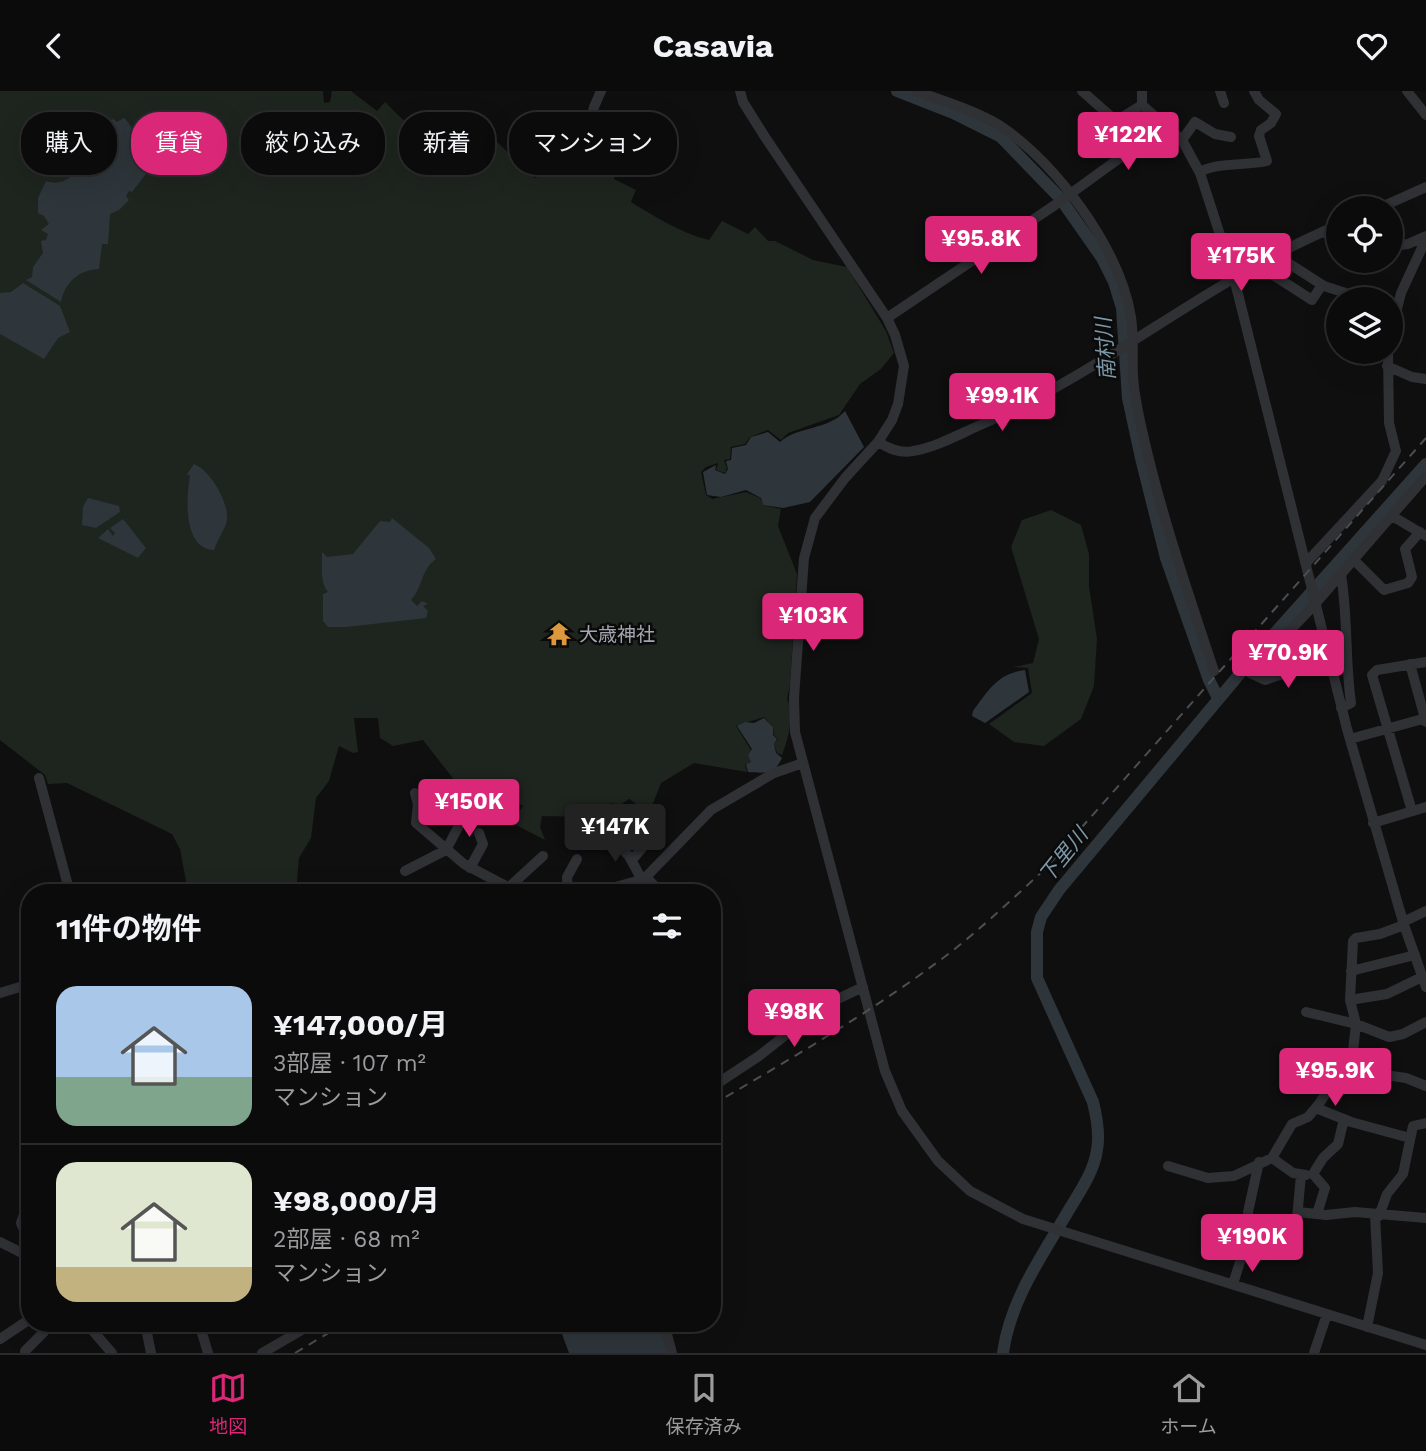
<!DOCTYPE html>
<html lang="ja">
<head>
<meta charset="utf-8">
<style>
  :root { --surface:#0b0b0c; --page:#19191a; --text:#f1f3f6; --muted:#9a9b9d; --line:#2b2b2d; --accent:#db2777 }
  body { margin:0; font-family:"Work Sans","Noto Sans JP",sans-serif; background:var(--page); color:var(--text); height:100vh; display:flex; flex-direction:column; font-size:26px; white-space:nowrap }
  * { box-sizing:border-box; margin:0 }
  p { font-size:23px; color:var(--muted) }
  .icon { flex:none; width:38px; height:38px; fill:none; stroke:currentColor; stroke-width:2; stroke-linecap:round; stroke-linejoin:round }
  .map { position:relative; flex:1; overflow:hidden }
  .drawer { position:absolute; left:21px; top:793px; width:700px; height:448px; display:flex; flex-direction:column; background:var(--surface); border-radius:28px; box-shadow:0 7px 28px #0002,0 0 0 2px var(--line) }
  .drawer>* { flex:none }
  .top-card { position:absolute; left:21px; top:21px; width:700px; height:63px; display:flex; gap:14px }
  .tools { position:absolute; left:1326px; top:105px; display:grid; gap:14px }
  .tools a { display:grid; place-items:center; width:77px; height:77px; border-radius:50%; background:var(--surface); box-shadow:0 7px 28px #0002,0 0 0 2px var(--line); font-size:35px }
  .price { position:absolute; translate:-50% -60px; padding:0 16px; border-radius:7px; background:var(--accent); color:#fff; font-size:23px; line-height:46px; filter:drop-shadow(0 2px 4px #0008) }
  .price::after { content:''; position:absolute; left:50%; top:42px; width:21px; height:16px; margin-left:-10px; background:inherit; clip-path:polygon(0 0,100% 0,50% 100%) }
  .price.on { background:#222; color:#fff }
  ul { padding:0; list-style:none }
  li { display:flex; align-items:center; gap:21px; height:175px; padding:0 35px }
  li+li { border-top:2px solid var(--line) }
  li span { display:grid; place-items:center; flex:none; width:196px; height:140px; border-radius:21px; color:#555 }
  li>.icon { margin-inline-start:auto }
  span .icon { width:84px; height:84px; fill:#fffc; stroke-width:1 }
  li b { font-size:30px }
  h2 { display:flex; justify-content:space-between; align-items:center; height:84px; padding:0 35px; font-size:30px }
  .tag { padding:0 24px; border-radius:28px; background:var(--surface); box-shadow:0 7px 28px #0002,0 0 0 2px var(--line); font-size:24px; line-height:63px }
  .tag.on { background:var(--accent); color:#fff }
  header { display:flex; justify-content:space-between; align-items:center; height:91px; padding:0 35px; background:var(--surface); font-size:32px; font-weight:700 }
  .tabs { display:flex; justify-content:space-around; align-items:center; height:98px; border-top:2px solid var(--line); background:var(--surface); font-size:19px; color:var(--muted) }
  .tabs a { display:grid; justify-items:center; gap:4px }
  .tabs .on { color:var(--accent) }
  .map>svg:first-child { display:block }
  .green { fill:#1e241e }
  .water { fill:#2e363b }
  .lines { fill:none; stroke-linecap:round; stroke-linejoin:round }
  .river { stroke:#2e363b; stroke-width:12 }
  .minor { stroke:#303135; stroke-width:10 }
  .rail { stroke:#4c4e51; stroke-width:2; stroke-dasharray:9 7; stroke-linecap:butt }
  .labels { text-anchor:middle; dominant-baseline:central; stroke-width:5; stroke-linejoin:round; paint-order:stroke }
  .poi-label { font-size:19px; fill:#a2a7af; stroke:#0a0a0b; text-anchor:start }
  .water-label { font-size:21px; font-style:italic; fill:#7c97a7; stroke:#0a0a0b }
</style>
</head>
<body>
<header><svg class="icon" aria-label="back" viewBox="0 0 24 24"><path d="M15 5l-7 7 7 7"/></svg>Casavia<svg class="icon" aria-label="heart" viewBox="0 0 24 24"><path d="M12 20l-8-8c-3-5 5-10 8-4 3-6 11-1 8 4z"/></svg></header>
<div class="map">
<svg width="1426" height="1262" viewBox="0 0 1426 1262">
  <rect width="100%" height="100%" fill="#0f0f10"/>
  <!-- green -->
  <path class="green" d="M 0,0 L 323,0 L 324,12 L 330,11 L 332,0 L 351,0 L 377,20 L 385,11 L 402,28 L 413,34 L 475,35 L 493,47 L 534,87 L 559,80 L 568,69 L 588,68 L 616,79 L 614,88 L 636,99 L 631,111 C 656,126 680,142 709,149 L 722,130 L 748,143 L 755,136 L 768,150 L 775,150 L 813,169 L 847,176 L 886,240 L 894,262 L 881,278 L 860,293 L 839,324 L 788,342 L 781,349 L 768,339 L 750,346 L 745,353 L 731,356 L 730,368 L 724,369 L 727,377 L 725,382 L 716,379 L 718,372 L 706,376 L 701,381 L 706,404 L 712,408 L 746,401 L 760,407 L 763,414 L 781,418 L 778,435 L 797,483 L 790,593 L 787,608 C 795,623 788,649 782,664 L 777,662 L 774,653 L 778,648 L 774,644 L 773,636 L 764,626 L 736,635 L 751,659 L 748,664 L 751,671 L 745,673 L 747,681 L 694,672 L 661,692 L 652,715 L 641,716 L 629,708 L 620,714 L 610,712 L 608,727 L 601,737 L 584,733 L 580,726 L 542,725 L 540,736 L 545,749 L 512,732 L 523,715 L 505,705 L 500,713 L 493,714 L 489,719 L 480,712 L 478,704 L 462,699 L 423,649 L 393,655 L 380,647 L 378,627 L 354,627 L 358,661 L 353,662 L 339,655 L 329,690 L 316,707 L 311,747 L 299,767 L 296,802 L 188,801 L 180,758 L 172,743 L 67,692 L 48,693 L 45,684 L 0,649 Z
    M 1051,419 L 1081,434 L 1089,463 L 1089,495 L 1097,548 L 1094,595 L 1081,628 L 1044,655 L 1014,651 L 989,633 L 1032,602 L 1028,577 L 1013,576 L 1033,572 L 1039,548 L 1011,456 L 1022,429 Z"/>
  <!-- water -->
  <path class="water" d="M 124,27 C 136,38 144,66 155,71 L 132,101 L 129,100 L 126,105 L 129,109 L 119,119 L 110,123 L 108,153 L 102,153 L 99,178 C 79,179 65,191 61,211 L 26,189 L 32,186 L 33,176 L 43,162 L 41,150 L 46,149 L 48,143 L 41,139 L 49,133 L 44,125 L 38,122 L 38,107 L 46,90 C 76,101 92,55 97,35 L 113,28 L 117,31 Z
    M 23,192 L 60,215 L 70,241 L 58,247 L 44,268 L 0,243 L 0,202 L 11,201 Z
    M 845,320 L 864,356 L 810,411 L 783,417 L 763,414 L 761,407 L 746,399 L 721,406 L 707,404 L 703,381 L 716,374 L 715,379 L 725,383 L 728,378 L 726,370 L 731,369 L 732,357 L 746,354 L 751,346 L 768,341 L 780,351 C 798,335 829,339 845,320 Z
    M 194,373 C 210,379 229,411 227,429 C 226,437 217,449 214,459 C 183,458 186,407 190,385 L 187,383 Z
    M 88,407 L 119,415 L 120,421 L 96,437 L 82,434 L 83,416 Z
    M 392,427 L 429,457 L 436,468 C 421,478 422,498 411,509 L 417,515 L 422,510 L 428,513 L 423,515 L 428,520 L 426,527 L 346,536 L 328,536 L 323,530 L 323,503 L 328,501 C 320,492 322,475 322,461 L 327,466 L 353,463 L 380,430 L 390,431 Z
    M 123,428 L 146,457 L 138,467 L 98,447 L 108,438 L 113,445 L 115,442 L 110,437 Z
    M 1025,579 L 1029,601 L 985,632 L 972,625 L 973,620 C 989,599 997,583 1025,579 Z
    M 764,627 L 773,636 L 773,644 L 777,648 L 774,653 L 776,662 L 782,667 C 774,684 766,682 748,681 L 746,673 L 751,671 L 748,664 L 752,658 L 737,635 L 745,631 L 754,632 Z
    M 558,1232 L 661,1232 L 670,1262 L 569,1262 Z"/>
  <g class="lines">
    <!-- river -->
    <path class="river" d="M 897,0 L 953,22 L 1001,46 L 1060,107 L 1102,167 L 1114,191 L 1122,217 L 1128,307 L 1141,367 L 1166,467 L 1209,589 L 1218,607
      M 1003,1262 C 1010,1208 1044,1162 1070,1117 C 1081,1099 1094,1080 1097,1059 C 1100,1043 1097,1027 1093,1011 L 1037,887 L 1037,841 L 1041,826 L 1059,799 L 1258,561 L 1426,373"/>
    <!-- minor -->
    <path class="minor" d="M 740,0 L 743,11 L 765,46 L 887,227 L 895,244 L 904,275 L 898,313 L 892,329 L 878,351 L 845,387 L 815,427 L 804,467 L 794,607 L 795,641 L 885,980 L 902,1020 L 938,1070 L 970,1100 L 1023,1128 L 1426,1254
      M 916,0 C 943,10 974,19 999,34 C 1056,71 1120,158 1131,226 C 1134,246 1132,265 1133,284 C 1134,307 1140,330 1145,352 C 1163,429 1189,505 1214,580
      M 1082,0 L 1116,30 L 1142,14
      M 1142,0 L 1142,14 L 1182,49 L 1200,82 L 1234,187 L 1347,638 L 1404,834 L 1426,896
      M 1220,0 L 1224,12
      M 1407,0 L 1426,24
      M 1182,49 L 1195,31 L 1215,43 L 1231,46
      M 583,62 L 594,16 L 601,0
      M 1200,81 C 1216,71 1247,75 1267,70 L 1259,45 L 1261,39 L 1271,32 L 1276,23 L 1259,9 L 1254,0
      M 1379,117 L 1426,96
      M 1324,140 L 1327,143 L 1339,145
      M 1391,155 L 1408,153 L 1426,145
      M 1274,163 L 1324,195 L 1355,205
      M 1256,173 L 1312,209 L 1322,194
      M 1366,177 L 1368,170
      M 887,227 L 1055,114 L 1139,53 L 1157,29
      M 1391,241 L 1401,202 L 1426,148
      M 1387,275 L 1412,286 L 1426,288
      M 878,351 C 888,357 900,363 913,360 C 938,356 963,341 987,331 C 1110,277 1214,185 1339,134
      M 1392,425 L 1426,445
      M 1354,469 L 1384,499 L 1408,492 L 1412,486 L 1405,458 L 1420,441
      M 1306,472 L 1382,390 L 1396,360 L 1389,332 L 1388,261
      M 1341,483 C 1348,526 1345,569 1351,612 L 1341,617
      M 1289,554 L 1297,579
      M 1328,568 L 1265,589 L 1250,582 L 1316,512 L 1426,385
      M 1410,573 L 1426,631
      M 1350,648 L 1426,627
      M 39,687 L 70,802
      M 415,702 L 418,713 L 416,732 L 464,773 L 504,794 L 510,802
      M 1412,720 L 1372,584 L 1377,579 L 1426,571
      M 1373,732 L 1426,716
      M 607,743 L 629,765 L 642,789
      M 632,769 L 658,738
      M 470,777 L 483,753 L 479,742
      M 405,780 L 446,759 L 472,710 L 491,724
      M 646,786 L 661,802
      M 507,798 L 543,765
      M 568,802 L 567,786 L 577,768
      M 594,802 L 644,788 L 711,719 L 774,682 L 803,672
      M 680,802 L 683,799
      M 1403,831 L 1426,820
      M 1351,880 L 1415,864
      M 0,902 L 30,893
      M 1350,909 L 1387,903 L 1422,886
      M 1306,921 L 1356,933 L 1389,946 L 1403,943 L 1426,931
      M 1371,982 L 1406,987 L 1426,995
      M 712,996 L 759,965 L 821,916 L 863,896
      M 1316,1017 L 1351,1031 L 1410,1047
      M 1272,1067 L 1293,1082 L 1306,1084
      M 1168,1075 L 1208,1087 L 1234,1085 L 1272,1067 L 1292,1033 L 1308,1026 L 1319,1013 L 1353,960 L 1356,933 L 1350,909 L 1353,850 L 1356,847 L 1380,843 L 1404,834
      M 30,1107 L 21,1132 L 30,1153
      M 1298,1121 L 1326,1124 L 1355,1121 L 1426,1127
      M 1317,1123 L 1325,1097 L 1313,1083 L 1323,1067 L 1338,1053 L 1344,1028
      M 1379,1125 L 1387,1103 L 1403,1083 L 1413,1035 L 1426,1032
      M 1251,1136 L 1272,1139 L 1297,1127 L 1301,1084
      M 0,1151 L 30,1166
      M 1233,1193 L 1251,1136 L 1248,1121 L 1259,1071
      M 86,1232 L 112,1262
      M 145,1232 L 151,1262
      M 199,1232 L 208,1262
      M 664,1232 L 672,1262
      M 1367,1236 L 1378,1182 L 1375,1124
      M 0,1248 L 30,1228
      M 25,1260 L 44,1241 L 40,1235
      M 262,1262 L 314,1232
      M 1314,1262 L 1327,1223"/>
    <!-- rail -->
    <path class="rail" d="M 712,1014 C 792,967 873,920 947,864 C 981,838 1012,808 1044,779 L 1426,347
      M 295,1262 L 345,1232"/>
  </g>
  <!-- icons -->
  <defs>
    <g id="temple-bare" transform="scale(1.89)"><path d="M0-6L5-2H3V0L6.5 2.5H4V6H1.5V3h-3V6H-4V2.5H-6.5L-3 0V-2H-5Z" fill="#db983c" stroke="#0a0a0b" stroke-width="2.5" paint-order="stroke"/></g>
  </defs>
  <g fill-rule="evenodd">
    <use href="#temple-bare" x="559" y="543"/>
  </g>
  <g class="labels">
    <!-- poi labels -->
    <g class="poi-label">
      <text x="579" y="543">大歳神社</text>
    </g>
    <!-- water labels -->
    <g class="water-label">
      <text transform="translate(1105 258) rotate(-94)">南村川</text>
      <text transform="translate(1063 764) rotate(-51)">下里川</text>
    </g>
  </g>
</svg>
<div class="tools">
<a><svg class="icon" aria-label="locate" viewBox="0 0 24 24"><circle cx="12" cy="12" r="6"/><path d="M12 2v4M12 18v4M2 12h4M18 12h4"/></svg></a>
<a><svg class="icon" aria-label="layers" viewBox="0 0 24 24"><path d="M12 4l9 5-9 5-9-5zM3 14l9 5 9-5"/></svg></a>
</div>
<b class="price" style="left:1128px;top:81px">¥122K</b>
<b class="price" style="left:981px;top:185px">¥95.8K</b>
<b class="price" style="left:1241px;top:202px">¥175K</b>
<b class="price" style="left:1002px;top:342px">¥99.1K</b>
<b class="price" style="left:813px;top:562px">¥103K</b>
<b class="price" style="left:1288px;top:599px">¥70.9K</b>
<b class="price" style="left:469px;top:748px">¥150K</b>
<b class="price on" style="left:615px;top:773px">¥147K</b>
<b class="price" style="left:794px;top:958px">¥98K</b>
<b class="price" style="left:1335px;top:1017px">¥95.9K</b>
<b class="price" style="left:1252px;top:1183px">¥190K</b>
<div class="top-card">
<a class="tag">購入</a>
<a class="tag on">賃貸</a>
<a class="tag">絞り込み</a>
<a class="tag">新着</a>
<a class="tag">マンション</a>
</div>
<section class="drawer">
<h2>11件の物件<svg class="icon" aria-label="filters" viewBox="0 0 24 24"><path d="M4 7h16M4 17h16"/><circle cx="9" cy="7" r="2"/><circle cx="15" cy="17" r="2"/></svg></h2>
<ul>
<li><span style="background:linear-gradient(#a9c7e8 65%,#7fa58c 0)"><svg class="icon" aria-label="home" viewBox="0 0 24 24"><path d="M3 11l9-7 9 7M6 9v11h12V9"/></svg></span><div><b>¥147,000/月</b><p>3部屋 · 107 m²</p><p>マンション</p></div></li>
<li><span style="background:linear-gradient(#dfe7d0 75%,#c2b280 0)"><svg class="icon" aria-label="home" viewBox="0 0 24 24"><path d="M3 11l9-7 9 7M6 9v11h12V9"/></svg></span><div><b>¥98,000/月</b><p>2部屋 · 68 m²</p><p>マンション</p></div></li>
</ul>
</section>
</div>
<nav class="tabs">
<a class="on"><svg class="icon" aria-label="map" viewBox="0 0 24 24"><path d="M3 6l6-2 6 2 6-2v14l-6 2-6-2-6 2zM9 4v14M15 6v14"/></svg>地図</a>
<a><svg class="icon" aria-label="saved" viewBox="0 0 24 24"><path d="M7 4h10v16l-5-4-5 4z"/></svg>保存済み</a>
<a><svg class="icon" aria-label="home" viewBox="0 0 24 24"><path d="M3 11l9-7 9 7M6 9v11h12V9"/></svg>ホーム</a>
</nav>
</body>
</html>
